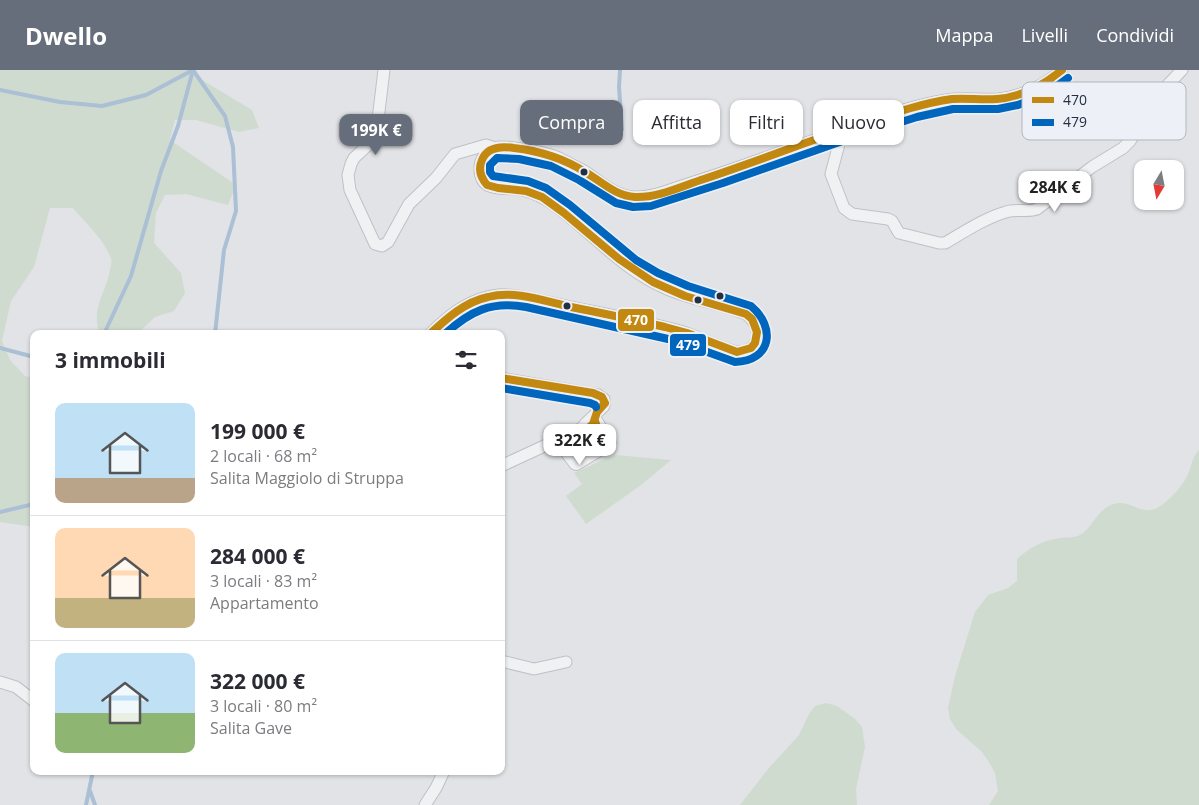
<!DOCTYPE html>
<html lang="it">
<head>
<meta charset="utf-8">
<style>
  :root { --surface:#fff; --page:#f7f7f7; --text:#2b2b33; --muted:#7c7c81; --line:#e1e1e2; --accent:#676e7b }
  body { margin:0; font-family:"Open Sans",sans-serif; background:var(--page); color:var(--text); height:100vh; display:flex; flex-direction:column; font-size:19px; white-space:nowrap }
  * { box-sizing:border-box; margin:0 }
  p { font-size:16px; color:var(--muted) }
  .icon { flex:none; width:28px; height:28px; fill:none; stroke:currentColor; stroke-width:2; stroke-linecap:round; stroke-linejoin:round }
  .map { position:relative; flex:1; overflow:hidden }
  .sheet { position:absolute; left:30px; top:260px; width:475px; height:445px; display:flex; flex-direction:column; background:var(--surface); border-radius:10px; box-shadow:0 1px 4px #0004 }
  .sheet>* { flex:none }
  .top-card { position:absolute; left:520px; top:30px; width:475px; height:45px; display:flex; gap:10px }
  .needle { width:32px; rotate:190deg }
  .buttons { position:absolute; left:1134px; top:90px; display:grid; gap:10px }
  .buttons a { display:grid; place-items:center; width:50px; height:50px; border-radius:10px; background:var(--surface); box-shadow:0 1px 4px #0004; font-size:25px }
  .price { position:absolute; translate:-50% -42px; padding:0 11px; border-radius:10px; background:#fff; color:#222; font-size:16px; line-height:32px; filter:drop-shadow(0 1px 2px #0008) }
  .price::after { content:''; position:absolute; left:50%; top:30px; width:15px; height:11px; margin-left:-8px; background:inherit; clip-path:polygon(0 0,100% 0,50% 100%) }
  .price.on { background:var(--accent); color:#fff }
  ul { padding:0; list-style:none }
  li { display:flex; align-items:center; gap:15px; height:125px; padding:0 25px }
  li+li { border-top:1px solid var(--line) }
  li span { display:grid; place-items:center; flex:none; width:140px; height:100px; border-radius:10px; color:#555 }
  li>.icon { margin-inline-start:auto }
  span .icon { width:60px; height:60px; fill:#fffc; stroke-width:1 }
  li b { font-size:21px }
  h2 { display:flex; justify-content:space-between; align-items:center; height:60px; padding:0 25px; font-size:21px }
  .tag { padding:0 18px; border-radius:10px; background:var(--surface); box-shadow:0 1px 4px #0004; font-size:18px; line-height:45px }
  .tag.on { background:var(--accent); color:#fff }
  header { display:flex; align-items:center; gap:30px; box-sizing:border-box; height:70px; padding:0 25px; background:var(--accent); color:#fff }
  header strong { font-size:24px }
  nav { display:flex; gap:28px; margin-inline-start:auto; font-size:18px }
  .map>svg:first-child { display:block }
  .green { fill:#d0dbd0 }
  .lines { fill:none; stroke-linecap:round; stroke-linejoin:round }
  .stream { stroke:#abbfd5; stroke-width:4 }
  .minor-casing { stroke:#bfc1c4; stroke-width:13 }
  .tertiary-casing { stroke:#bfc1c4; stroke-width:16 }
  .minor { stroke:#f0f1f3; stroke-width:11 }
  .tertiary { stroke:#f0f1f3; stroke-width:14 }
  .bus-1-casing { stroke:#edf1f7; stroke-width:11 }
  .bus-2-casing { stroke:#edf1f7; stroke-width:11 }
  .bus-1 { stroke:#c28810; stroke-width:8 }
  .bus-2 { stroke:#0065bd; stroke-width:8 }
  .bus-dot { fill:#252f42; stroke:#edf1f7; stroke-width:2 }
  .key { fill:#edf1f7; stroke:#b1b7c1; stroke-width:1 }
  .key-label { font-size:14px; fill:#252f42 }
  .line-badge { stroke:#edf1f7; stroke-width:2 }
  .badge-label { font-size:14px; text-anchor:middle; font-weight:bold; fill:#fff }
</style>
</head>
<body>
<header>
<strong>Dwello</strong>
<nav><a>Mappa</a><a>Livelli</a><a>Condividi</a></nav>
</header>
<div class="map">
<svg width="1199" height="735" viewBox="0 0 1199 735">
  <rect width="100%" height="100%" fill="#e1e3e6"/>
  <!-- green -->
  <path class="green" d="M 0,0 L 196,0 L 199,8 L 252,40 L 259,58 L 239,62 L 196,50 L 175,50 L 170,70 L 236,115 L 228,135 L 186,124 L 165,125 L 156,143 L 154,173 L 181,203 L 185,223 L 174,241 L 155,247 L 137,264 L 100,264 C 90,238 106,224 110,200 C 111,196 112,192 111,188 C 103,168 86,154 73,138 L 50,138 L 34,197 L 11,231 L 2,271 L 10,290 L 25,306 L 34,308 L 34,457 L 0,452 Z
    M 1199,380 L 1199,735 L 989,735 L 998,721 L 995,703 L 989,692 L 982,682 L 956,659 L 950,649 L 948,638 L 955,606 L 975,542 L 988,525 L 1008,518 L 1017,511 L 1017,489 C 1030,477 1044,470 1061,468 C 1068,467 1074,468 1080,465 C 1094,457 1096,439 1114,434 C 1130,429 1141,446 1157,438 C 1168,432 1184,415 1188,404 C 1192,395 1192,387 1199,380 Z
    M 616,385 L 671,390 L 641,415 L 586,454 L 566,426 L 582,414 L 574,403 L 607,388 Z
    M 826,633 L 837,636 L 855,649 L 862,657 L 865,677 L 856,719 L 857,735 L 740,735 L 768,699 L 799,665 L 809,644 L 815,636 Z"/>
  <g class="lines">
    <!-- stream -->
    <path class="stream" d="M 193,0 L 225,46 L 233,77 L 236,141 L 224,180 L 215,264
      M 620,0 L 619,17 L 622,60
      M 0,20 L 60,32 L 102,36 L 146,25 L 193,0
      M 104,264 L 131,206 L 161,101 L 178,56 L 193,0
      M 0,278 L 34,287
      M 0,442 L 34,434
      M 90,721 L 95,735
      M 86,735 L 93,701"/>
    <!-- minor casing -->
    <g class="minor-casing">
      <path id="minor" d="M 384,0 L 377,58 L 373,68 L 368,75 L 354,88 L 351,94 L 348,105 L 350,120 L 375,174 L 382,176 L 388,172 L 409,134 L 436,108 L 455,84 L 486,75 L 495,78
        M 843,59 L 831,104 L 844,138 L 852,144 L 888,149 L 892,151 L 899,163 L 939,173 L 945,173 C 964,162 985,148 1006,142 C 1016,138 1027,143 1037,139 L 1092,97 L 1123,78 L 1130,71 L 1161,22 L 1182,0
        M 430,264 C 449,245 470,228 498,225 C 513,223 542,231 557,234 C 599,243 639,250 680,261 C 699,267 717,277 737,282 C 761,282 764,257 746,244 C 720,233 691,230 665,218 C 632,204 605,177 578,154 C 560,139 541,122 517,119 C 500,117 479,123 480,96 C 481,86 490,78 499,77 C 511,76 548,83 559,88 C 567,92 576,97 584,101 C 600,111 614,126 634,127 C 654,128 676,117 694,112 C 762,91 828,63 895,43 C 912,37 929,33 946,30 C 963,27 981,30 998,29 C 1020,27 1046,15 1062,0
        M 501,308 L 598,325 L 604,329 L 604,336 L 585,354
        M 582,364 C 564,377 576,388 594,378
        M 501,396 L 568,365
        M 501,591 L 534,599 L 566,592
        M 0,612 L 16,617 L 34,631
        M 425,735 L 436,718 L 444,701"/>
    </g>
    <!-- tertiary casing -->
    <g class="tertiary-casing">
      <path id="tertiary" d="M 595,351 L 609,373 L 576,393 L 561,373 Z"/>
    </g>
    <!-- minor -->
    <use href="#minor" class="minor"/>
    <!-- tertiary -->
    <use href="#tertiary" class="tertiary"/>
    <!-- bus-1 casing -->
    <g class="bus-1-casing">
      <path id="bus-1" d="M 430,264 C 447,248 465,232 488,227 C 515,220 544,231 571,237 C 602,243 634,250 665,257 L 687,263 L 737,282 L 751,278 L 755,273 L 757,262 L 752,249 L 746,244 L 685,226 L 653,212 L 619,189 L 564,143 L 542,127 L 526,121 L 498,118 L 487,115 C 481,108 478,99 482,90 C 487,77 501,76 514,78 C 540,81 563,88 585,102 C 601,111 615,126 635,127 C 658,128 682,116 704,109 C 773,86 841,58 911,38 C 925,34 938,31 952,29 C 967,28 982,30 997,29 C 1021,27 1044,15 1062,0
        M 501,308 L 593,323 L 602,327 L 605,333
        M 595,351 L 600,365 L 599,375 C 590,380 570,391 574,370 L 593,354 L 597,342 L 605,333"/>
    </g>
    <!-- bus-2 casing -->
    <g class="bus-2-casing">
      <path id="bus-2" d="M 445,264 C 470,241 491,231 526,237 L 677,271 L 735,292 C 772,291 776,257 751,236 L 688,216 L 658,203 L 636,190 L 570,135 L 546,118 L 528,111 L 493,106 L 490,102 L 490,95 L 497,88 L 519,89 L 551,96 L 579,110 L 616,133 L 633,137 L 651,136 L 723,113 L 848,69 L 917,47 L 953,39 L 998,39 L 1018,35 L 1046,24 L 1068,8
        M 501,318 L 590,333 L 595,335 L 596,337"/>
    </g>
    <!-- bus-1 -->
    <use href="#bus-1" class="bus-1"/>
    <!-- bus-2 -->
    <use href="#bus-2" class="bus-2"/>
  </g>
  <!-- markers -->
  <g class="bus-dot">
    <circle cx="584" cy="102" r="4.5"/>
    <circle cx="720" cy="226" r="4.5"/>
    <circle cx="698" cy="230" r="4.5"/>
    <circle cx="567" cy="236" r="4.5"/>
  </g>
  <!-- legend -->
  <rect x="1022" y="12" width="164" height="58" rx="8" class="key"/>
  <rect x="1032" y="27" width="22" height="6" fill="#c28810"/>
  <rect x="1032" y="49" width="22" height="7" fill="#0065bd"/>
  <g class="key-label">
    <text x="1063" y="35">470</text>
    <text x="1063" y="57">479</text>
  </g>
  <g class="line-badge">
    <rect x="617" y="238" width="38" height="24" rx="5" fill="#c28810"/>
    <rect x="669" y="263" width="38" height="24" rx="5" fill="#0065bd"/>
  </g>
  <g class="badge-label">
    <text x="636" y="255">470</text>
    <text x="688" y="280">479</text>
  </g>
</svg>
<div class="buttons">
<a><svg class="needle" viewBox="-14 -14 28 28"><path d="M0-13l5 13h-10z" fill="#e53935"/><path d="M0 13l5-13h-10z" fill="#7c7c81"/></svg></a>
</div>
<b class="price on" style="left:376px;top:86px">199K €</b>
<b class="price" style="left:1055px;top:143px">284K €</b>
<b class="price" style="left:580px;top:396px">322K €</b>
<div class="top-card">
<a class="tag on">Compra</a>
<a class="tag">Affitta</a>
<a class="tag">Filtri</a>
<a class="tag">Nuovo</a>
</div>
<section class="sheet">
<h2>3 immobili<svg class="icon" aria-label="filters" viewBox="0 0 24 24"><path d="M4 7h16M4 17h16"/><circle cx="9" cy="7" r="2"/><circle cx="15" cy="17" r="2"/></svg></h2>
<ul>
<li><span style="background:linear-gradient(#bfe0f5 75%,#b9a48a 0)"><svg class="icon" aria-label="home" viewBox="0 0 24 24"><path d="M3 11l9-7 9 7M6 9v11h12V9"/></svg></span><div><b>199 000 €</b><p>2 locali · 68 m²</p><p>Salita Maggiolo di Struppa</p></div></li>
<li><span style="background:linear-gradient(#ffd9b3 70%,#c2b280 0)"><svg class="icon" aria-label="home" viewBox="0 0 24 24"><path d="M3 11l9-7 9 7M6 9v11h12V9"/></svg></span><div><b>284 000 €</b><p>3 locali · 83 m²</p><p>Appartamento</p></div></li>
<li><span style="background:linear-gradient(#bfe0f5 60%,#8fb573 0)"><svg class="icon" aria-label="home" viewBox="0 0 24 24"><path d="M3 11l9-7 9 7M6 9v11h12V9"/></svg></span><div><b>322 000 €</b><p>3 locali · 80 m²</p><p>Salita Gave</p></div></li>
</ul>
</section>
</div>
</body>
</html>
